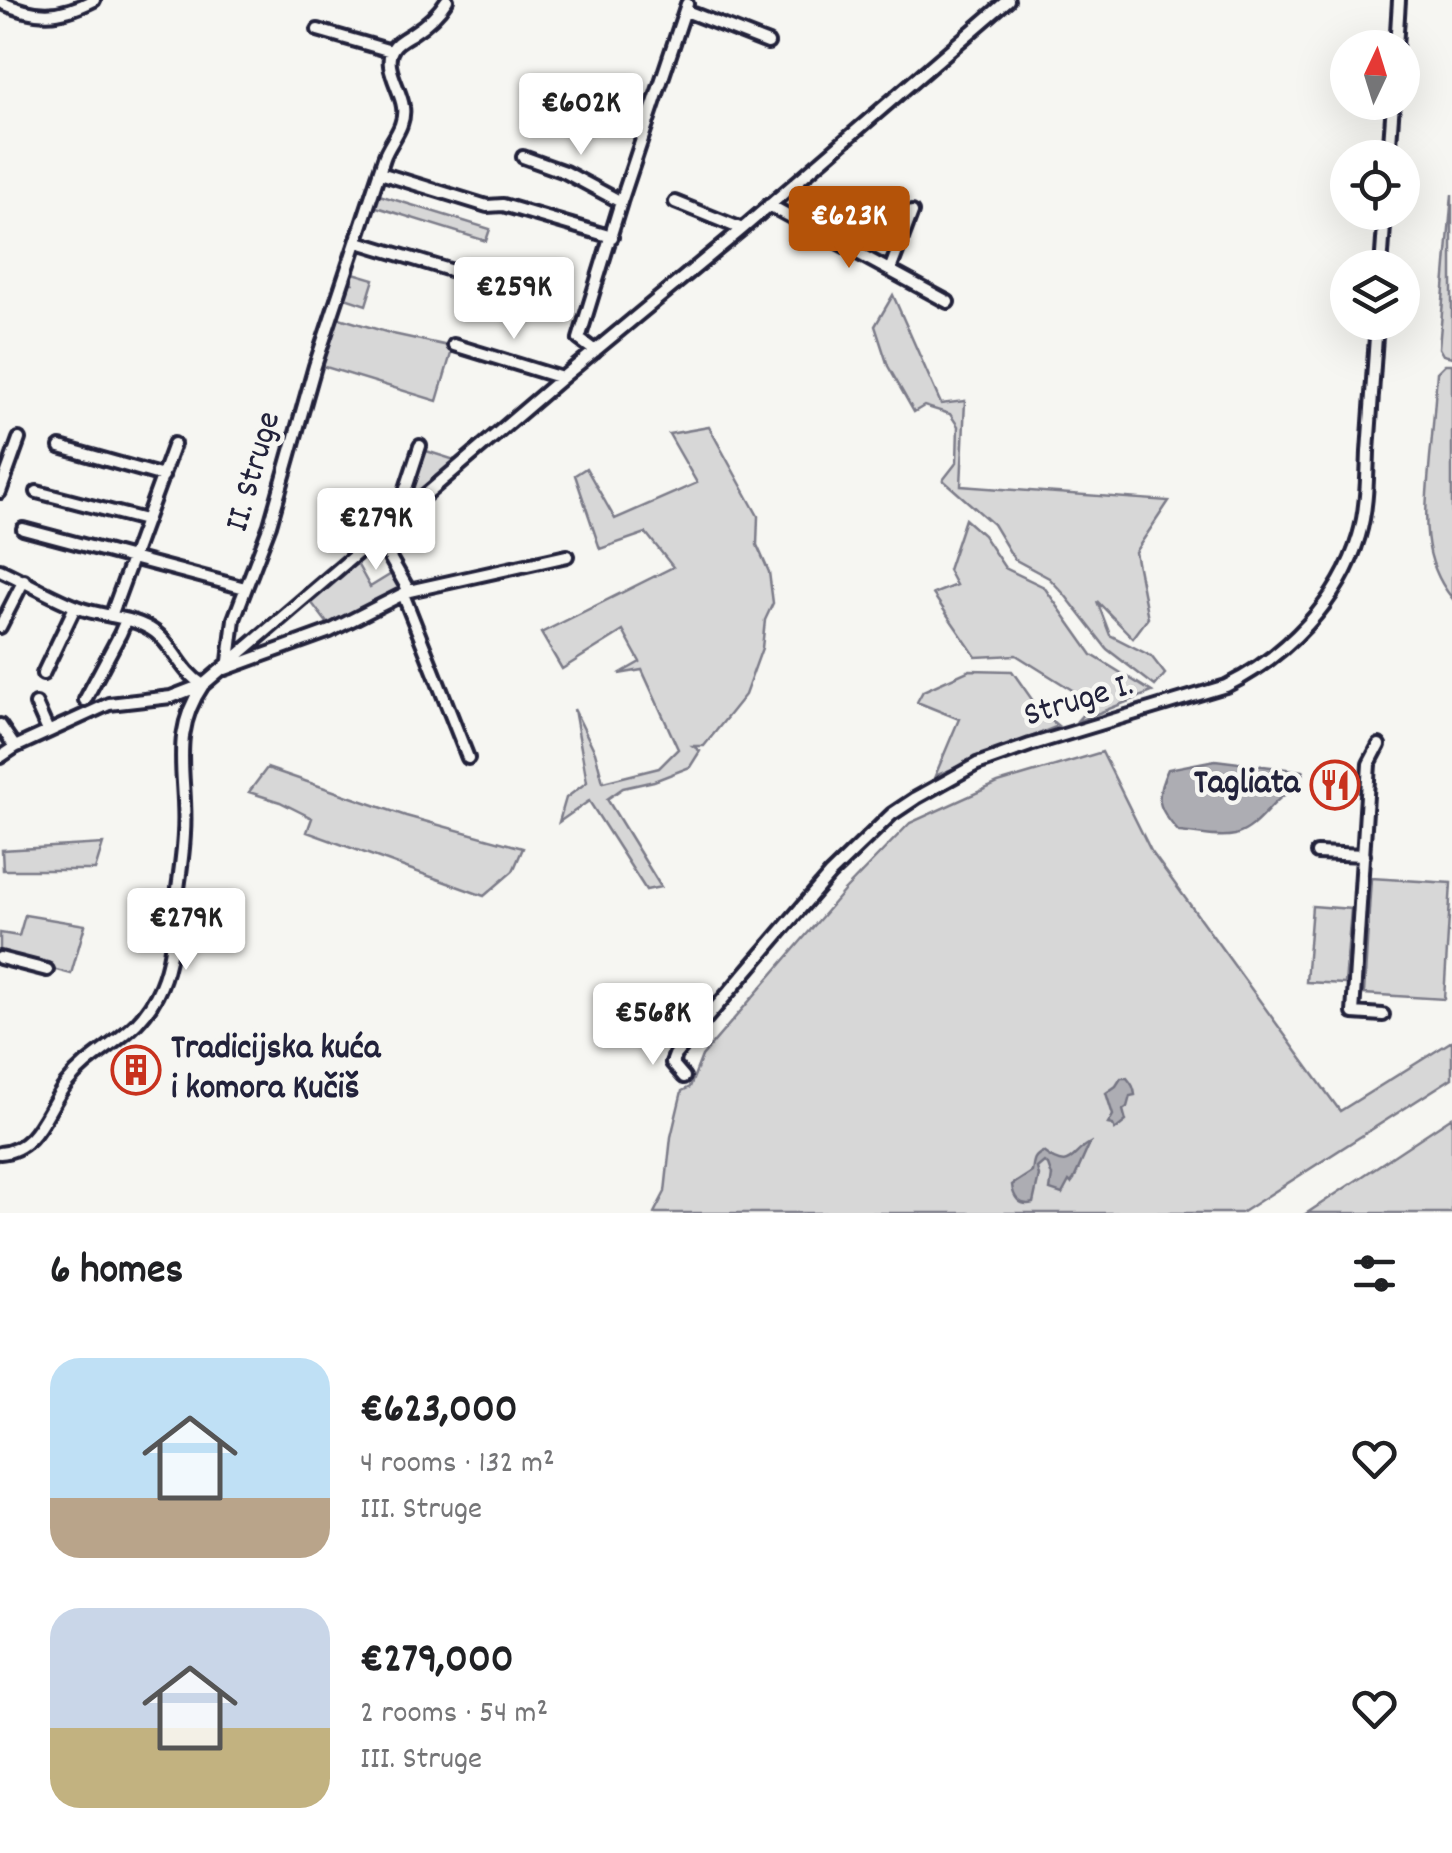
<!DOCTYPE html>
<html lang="en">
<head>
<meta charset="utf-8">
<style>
  :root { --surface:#fff; --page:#f6f6f6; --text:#202124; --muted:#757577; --accent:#b45309 }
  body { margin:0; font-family:Dekko,sans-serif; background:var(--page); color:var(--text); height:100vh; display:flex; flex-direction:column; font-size:38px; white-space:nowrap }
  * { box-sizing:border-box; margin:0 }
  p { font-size:32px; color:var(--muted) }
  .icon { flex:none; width:55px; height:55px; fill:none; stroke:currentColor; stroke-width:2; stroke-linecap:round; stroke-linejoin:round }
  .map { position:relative; height:1213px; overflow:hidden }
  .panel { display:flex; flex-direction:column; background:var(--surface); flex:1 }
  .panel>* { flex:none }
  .needle { width:65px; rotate:4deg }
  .fabs { position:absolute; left:1330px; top:30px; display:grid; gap:20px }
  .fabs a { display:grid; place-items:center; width:90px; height:90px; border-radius:50%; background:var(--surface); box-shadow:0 10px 40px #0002; font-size:50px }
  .price { position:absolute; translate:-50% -85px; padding:0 22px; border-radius:10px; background:#fff; color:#222; font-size:32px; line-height:65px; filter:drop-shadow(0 2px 5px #0008) }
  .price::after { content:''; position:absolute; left:50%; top:60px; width:30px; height:22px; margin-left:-15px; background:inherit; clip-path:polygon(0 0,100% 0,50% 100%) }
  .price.selected { background:var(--accent); color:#fff }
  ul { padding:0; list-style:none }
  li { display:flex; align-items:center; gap:30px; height:250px; padding:0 50px }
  li span { display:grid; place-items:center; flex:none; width:280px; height:200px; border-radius:30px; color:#555 }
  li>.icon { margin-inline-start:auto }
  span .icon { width:120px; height:120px; fill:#fffc; stroke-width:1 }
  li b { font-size:42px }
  h2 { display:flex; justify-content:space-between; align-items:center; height:120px; padding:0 50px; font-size:42px }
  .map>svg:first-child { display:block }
  .green { fill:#d7d7d7; stroke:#7c7c89; stroke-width:2.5 }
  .water { fill:#adadb3; stroke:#757583; stroke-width:2.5 }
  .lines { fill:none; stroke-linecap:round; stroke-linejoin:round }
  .minor-casing { stroke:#22223b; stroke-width:18 }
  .minor { stroke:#f6f6f2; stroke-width:10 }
  .labels { text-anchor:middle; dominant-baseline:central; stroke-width:9; stroke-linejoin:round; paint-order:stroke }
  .street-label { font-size:35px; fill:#22223b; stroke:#f6f6f2 }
  .poi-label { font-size:35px; font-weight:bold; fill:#22223b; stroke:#f6f6f2; text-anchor:end }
</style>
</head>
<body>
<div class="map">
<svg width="1452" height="1213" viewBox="0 0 1452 1213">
  <rect width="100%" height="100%" fill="#f6f6f2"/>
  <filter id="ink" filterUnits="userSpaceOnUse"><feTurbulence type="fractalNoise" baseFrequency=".01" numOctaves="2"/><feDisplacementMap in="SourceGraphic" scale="20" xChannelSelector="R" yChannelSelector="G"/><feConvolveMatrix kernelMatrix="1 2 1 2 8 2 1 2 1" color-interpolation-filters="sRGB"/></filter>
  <g filter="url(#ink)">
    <!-- green -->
    <path class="green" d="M 376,194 L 490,229 L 486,241 L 373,206 Z
      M 1452,194 L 1452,357 L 1443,355 L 1439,348 Z
      M 350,272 L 374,279 L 366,305 L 342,297 L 347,283 L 352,283 L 349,280 Z
      M 893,295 L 941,404 L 965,401 L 961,486 L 1169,501 L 1135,552 L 1148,618 L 1133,638 L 1097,601 L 1110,635 L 1151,656 L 1165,674 L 1155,686 L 1107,649 L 1065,595 L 1049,578 L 1014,559 L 993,524 L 943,480 L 957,462 L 958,426 L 950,414 L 924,406 L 914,412 L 888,366 L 875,326 Z
      M 336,317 L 393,334 L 453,347 L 437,401 L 319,365 Z
      M 1445,364 L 1452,364 L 1452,598 C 1418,556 1426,507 1430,457 C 1433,429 1435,400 1437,372 Z
      M 709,427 L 758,516 L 757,545 L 769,572 L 773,603 L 765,620 L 762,648 L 745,695 L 704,746 L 693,746 L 700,751 L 690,767 L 654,781 L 623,788 L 607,799 L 661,887 L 646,890 L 589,801 L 559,822 L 566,798 L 587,782 L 574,709 L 595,752 L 603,782 L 659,768 L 678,749 L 642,670 L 619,674 L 640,662 L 623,631 L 562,669 L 541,633 L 673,567 L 646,533 L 600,549 L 575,475 L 586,468 L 615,519 L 697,483 L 669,434 Z
      M 420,449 L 458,461 L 404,507 Z
      M 965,519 L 983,535 L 1005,568 L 1044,587 L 1092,655 L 1152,692 L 1076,722 L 1093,703 L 1016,655 L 976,657 L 933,594 L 956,585 L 948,570 Z
      M 355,560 L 370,587 L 393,573 L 403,591 L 331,628 L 308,598 Z
      M 970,670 L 1012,671 L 1040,711 L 1058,726 L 935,776 L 959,719 L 917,702 L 923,691 Z
      M 1102,752 L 1151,851 L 1340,1111 L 1452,1041 L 1452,1078 L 1241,1213 L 654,1213 L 665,1192 L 671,1137 L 682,1091 L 690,1087 L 702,1056 L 844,891 L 910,823 L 998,783 Z
      M 267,768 L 406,816 L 523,848 L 513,871 L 484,896 L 307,832 L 312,818 L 280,802 L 249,792 Z
      M 103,844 L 95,870 L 3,870 L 2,850 Z
      M 1371,878 L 1451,883 L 1444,999 L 1364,994 Z
      M 1312,906 L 1351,909 L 1345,984 L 1306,982 Z
      M 25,915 L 85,925 L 71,974 L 0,955 L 0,933 L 19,936 Z
      M 1452,1117 L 1452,1213 L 1307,1213 Z"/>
    <!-- water -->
    <path class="water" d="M 1215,760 L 1303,771 L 1299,789 C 1274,792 1263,827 1235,835 C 1219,839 1196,833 1179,832 C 1157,808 1154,798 1168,769 Z
      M 1121,1078 L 1127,1078 C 1132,1084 1134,1087 1135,1095 L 1130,1096 L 1127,1107 L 1123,1110 L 1126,1121 L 1115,1130 L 1113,1125 L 1108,1124 L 1113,1115 L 1106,1093 L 1116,1086 Z
      M 1090,1143 L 1074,1179 L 1071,1183 L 1069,1181 L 1062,1194 L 1050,1190 L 1052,1176 L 1048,1165 L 1044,1162 L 1037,1168 L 1039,1176 L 1033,1203 C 1020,1207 1013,1197 1012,1185 L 1032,1172 C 1034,1162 1032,1157 1043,1152 C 1072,1174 1070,1153 1090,1143 Z"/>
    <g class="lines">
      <!-- minor casing -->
      <g class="minor-casing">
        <path id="minor" d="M 0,2 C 36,18 59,18 94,0
          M 686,11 L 768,43
          M 318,30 L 391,51
          M 1396,48 L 1399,0
          M 523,157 L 565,172 L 621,202
          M 1389,158 L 1393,102
          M 380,173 L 487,206 L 503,205 L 612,237
          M 675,202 L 742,229
          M 769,205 L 948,302
          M 358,242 L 453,271
          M 1381,268 L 1385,212
          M 890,270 L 912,212
          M 454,345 L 562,378
          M 595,351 L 579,339 L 621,202 L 687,4
          M 60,447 L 163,476
          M 0,492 L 19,439
          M 37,492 L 145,520
          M 396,519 L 420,446
          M 23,529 L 245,588
          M 377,535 L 409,591
          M 0,570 C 27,582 52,598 79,608 C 103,617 134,616 155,632 C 174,646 180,671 203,685
          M 403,594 L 468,758
          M 111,616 L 174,444
          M 0,627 L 24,580
          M 229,661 L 234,619 L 270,525 L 315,366 L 384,158 C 390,141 406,127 403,107 C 401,89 381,64 394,47 C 398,41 407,37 413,33 C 427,24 438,14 447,0
          M 225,669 L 330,631 L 409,591 L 567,556
          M 43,674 L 75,607
          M 85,700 L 120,634 L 126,620
          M 36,704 L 48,731
          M 0,725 L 15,747
          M 1379,745 L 1369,764 L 1353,1013 L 1383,1015
          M 0,757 L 15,747 L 109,704 L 171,697 L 202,685
          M 1317,853 L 1364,855
          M 0,958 L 47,970
          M 684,1077 L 672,1063 L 675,1055 L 830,874 L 892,814 L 916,798 L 977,764 L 1030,745 L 1226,686 C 1286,656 1340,601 1359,536 C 1367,509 1367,480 1368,452 C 1371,409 1374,366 1377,322
          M 0,1153 C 38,1150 45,1111 66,1084 C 97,1045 139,1039 161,986 C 172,960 173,931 176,903 C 179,880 183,857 184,834 C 188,778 168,736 203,685 L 562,378 L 742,229 L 1008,0"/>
      </g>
      <!-- minor -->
      <use href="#minor" class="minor"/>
    </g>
  </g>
  <!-- icons -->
  <defs>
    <g id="restaurant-ring" transform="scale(2.5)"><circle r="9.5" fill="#f6f6f2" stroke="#c8321e" stroke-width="1.5"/><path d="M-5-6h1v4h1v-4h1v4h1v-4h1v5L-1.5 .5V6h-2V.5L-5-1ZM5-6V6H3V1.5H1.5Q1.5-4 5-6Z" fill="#c8321e"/></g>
    <g id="building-ring" transform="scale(2.5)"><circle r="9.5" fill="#f6f6f2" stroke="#c8321e" stroke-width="1.5"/><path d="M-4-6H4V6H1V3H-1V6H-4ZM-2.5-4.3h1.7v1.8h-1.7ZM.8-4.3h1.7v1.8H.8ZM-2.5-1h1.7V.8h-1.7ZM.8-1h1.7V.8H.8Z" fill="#c8321e"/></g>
  </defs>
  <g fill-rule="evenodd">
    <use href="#restaurant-ring" x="1335" y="785"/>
    <use href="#building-ring" x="136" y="1070"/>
  </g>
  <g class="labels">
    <!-- street labels -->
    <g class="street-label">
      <text transform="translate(255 472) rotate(-74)">II. Struge</text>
      <text transform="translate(1079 702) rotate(-17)">Struge I.</text>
    </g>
    <!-- poi labels -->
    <g class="poi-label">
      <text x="1300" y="785">Tagliata</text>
      <text x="171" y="1050" text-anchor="start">Tradicijska kuća<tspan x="171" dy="40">i komora Kučiš</tspan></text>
    </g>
  </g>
</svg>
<div class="fabs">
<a><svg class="needle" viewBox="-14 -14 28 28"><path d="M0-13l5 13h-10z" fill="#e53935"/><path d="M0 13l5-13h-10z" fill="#757577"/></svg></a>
<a><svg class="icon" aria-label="locate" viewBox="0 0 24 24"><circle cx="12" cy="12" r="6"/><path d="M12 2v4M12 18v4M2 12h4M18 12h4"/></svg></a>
<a><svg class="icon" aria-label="layers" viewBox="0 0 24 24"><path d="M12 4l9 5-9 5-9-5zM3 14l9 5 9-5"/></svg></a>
</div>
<b class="price" style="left:581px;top:158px">€602K</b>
<b class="price selected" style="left:849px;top:271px">€623K</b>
<b class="price" style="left:514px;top:342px">€259K</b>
<b class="price" style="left:376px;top:573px">€279K</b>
<b class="price" style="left:186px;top:973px">€279K</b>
<b class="price" style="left:653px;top:1068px">€568K</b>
</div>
<section class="panel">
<h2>6 homes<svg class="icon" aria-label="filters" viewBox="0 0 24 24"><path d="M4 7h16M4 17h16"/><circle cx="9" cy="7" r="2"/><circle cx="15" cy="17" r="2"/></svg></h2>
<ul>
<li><span style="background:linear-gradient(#bfe0f5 70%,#b9a48a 0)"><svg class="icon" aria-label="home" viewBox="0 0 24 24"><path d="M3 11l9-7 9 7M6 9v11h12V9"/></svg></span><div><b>€623,000</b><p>4 rooms · 132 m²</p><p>III. Struge</p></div><svg class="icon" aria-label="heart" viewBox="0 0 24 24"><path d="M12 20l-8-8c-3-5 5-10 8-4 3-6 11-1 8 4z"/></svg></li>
<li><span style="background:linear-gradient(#c9d6e8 60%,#c2b280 0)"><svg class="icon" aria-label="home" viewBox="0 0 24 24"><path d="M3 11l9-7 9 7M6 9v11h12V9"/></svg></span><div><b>€279,000</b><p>2 rooms · 54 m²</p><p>III. Struge</p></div><svg class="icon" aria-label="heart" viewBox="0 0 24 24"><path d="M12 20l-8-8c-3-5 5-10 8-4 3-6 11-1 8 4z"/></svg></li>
</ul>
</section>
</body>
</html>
